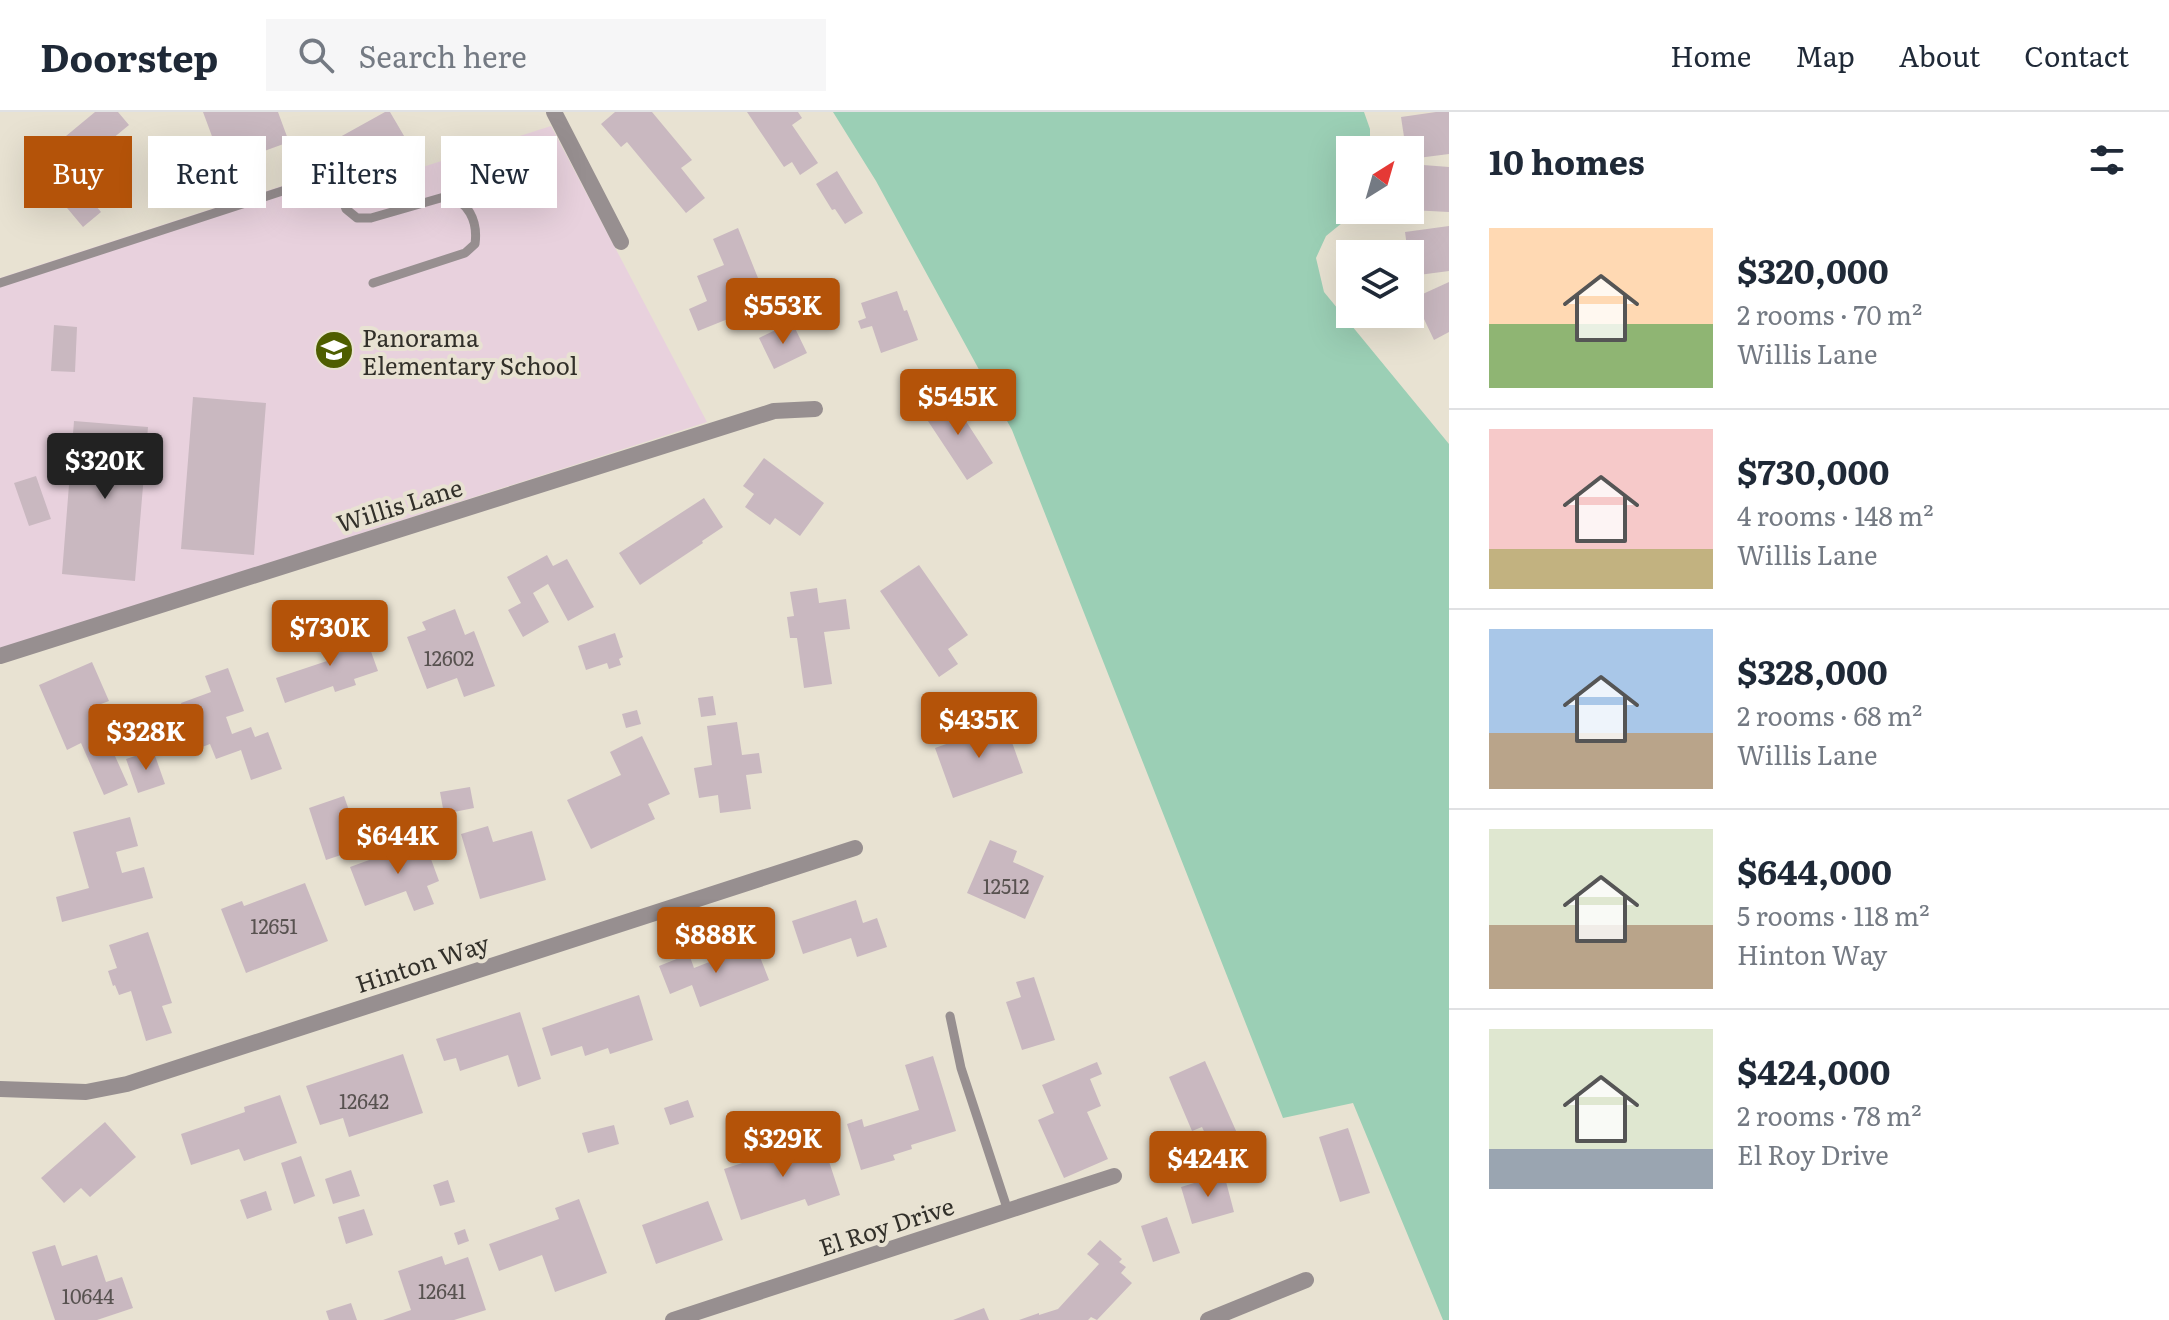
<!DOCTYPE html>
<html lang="en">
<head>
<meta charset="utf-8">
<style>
  :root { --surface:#fff; --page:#f6f6f7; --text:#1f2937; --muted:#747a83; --line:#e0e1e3; --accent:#b45309 }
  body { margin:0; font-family:Literata,serif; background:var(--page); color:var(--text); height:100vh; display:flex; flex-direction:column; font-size:30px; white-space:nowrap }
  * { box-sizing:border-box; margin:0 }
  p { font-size:26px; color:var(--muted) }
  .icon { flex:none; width:44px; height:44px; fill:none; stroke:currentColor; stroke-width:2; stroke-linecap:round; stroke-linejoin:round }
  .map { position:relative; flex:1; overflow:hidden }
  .panel { display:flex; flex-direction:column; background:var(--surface); width:720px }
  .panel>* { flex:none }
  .top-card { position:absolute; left:24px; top:24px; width:760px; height:72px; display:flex; gap:16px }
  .needle { width:52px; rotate:37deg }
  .buttons { position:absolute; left:1336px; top:24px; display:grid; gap:16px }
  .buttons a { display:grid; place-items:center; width:88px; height:88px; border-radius:0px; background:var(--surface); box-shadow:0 8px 32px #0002; font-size:40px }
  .price { position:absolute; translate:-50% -68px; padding:0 18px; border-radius:8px; background:var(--accent); color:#fff; font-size:26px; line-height:52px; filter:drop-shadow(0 2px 4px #0008) }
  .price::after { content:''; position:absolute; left:50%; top:48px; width:24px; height:18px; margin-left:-12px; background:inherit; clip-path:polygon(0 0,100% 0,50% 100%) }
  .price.on { background:#222; color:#fff }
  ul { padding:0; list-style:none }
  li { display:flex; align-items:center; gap:24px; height:200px; padding:0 40px }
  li+li { border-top:2px solid var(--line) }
  li span { display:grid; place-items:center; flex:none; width:224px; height:160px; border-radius:0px; color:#555 }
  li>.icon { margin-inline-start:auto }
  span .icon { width:96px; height:96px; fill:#fffc; stroke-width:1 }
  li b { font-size:34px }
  h2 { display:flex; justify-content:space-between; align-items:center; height:96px; padding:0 40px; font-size:34px }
  .chip { padding:0 28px; border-radius:0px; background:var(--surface); box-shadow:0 8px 32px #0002; font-size:28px; line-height:72px }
  .chip.on { background:var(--accent); color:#fff }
  header { display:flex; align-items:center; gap:48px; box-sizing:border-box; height:112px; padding:0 40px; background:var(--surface); border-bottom:2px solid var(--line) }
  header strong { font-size:38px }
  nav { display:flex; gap:44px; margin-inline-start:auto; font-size:28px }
  .search { width:560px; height:72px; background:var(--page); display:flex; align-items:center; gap:20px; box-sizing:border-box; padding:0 28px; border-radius:0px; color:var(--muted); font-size:30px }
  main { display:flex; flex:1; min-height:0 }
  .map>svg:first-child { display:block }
  .education { fill:#e8d1dd }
  .green { fill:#9bcfb5 }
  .building { fill:#c9b8c0 }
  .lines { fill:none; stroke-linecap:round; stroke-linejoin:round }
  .service { stroke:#978f90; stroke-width:9 }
  .minor { stroke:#978f90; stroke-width:16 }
  .labels { text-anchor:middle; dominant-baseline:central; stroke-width:8; stroke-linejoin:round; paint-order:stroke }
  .number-label { font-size:20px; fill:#585250 }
  .poi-label { font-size:24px; fill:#32302a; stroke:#e8e2d2; text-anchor:start }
  .street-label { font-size:24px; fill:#32302a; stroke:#e8e2d2 }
</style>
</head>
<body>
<header>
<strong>Doorstep</strong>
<div class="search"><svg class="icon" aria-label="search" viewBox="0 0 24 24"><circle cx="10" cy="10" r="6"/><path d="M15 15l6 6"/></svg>Search here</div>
<nav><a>Home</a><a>Map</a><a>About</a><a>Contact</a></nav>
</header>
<main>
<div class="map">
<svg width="1449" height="1208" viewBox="0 0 1449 1208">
  <rect width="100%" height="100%" fill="#e8e2d2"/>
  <!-- education -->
  <path class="education" d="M 551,14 L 707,310 L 0,538 L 0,166 L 340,55 L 354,77 Z"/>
  <!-- green -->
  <path class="green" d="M 833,0 L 1364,0 L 1370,17 L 1370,38 L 1350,38 L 1350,98 L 1358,98 L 1326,124 L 1316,146 L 1324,180 L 1449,332 L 1449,1208 L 1443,1208 L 1353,991 L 1283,1006 L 1012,318 L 876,69 Z"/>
  <!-- building -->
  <path class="building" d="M 95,0 L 118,0 L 129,13 L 106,32 L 129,58 L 92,89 L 101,100 L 83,115 L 31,53 Z
    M 203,0 L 278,0 L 289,30 L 223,54 Z
    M 385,0 L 390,0 L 407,29 L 358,57 L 340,25 Z
    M 615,0 L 652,0 L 692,48 L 681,56 L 705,86 L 686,101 L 627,30 L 621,35 L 601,12 Z
    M 747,0 L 798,0 L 802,6 L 792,13 L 818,51 L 800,63 L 792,50 L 784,55 Z
    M 1436,0 L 1449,0 L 1449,42 L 1410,47 L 1410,38 L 1406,38 L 1401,5 Z
    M 1410,52 L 1449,55 L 1449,100 L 1410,98 Z
    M 837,59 L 863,101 L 845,112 L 835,97 L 832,98 L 816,72 Z
    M 1449,114 L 1449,159 L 1411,164 L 1410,142 L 1408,142 L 1405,120 Z
    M 738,116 L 768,191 L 698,219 L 689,197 L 707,189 L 697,164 L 724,153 L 713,127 Z
    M 1449,170 L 1449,220 L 1434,228 L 1414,186 Z
    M 897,179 L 904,199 L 907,198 L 918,228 L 881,241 L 872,214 L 861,217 L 858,209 L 866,206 L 861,191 Z
    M 792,210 L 807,241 L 774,257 L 759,226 Z
    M 54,213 L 77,215 L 75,260 L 51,259 Z
    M 949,283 L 993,351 L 967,368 L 922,300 Z
    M 193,285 L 266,291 L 254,443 L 181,437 Z
    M 74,309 L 148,315 L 135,469 L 62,462 Z
    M 764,346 L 824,391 L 800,424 L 775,406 L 770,413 L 745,395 L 754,382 L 743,374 Z
    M 36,364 L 51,407 L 29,414 L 14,371 Z
    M 704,386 L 723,415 L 702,429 L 703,431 L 640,473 L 619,441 Z
    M 547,443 L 553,454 L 567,447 L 594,495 L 568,509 L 548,472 L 533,481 L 549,510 L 523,525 L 508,498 L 521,491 L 507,465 Z
    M 919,453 L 968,523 L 948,537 L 958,552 L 939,565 L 880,479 Z
    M 817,476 L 819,491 L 846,487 L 850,517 L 824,520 L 832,572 L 804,576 L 797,526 L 790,526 L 787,505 L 794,504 L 790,480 Z
    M 455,497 L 465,523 L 474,519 L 495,574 L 464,585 L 457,566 L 427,577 L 407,525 L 426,518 L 422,510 Z
    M 348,514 L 357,538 L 369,534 L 378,559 L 354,567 L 356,573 L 335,580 L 333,574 L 285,591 L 276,566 L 330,548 L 321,523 Z
    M 615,521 L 623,545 L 619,547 L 621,553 L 609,557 L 607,551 L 586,558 L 578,534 Z
    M 92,550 L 109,589 L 93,595 L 128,673 L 104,683 L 81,631 L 67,638 L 39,573 Z
    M 228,556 L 244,599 L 226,605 L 232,622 L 251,615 L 255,625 L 268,620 L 282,657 L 251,668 L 241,638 L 216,647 L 210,632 L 197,637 L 181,591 L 211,580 L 205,564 Z
    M 713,584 L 716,603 L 701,605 L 698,586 Z
    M 979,584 L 987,606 L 964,614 L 956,592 Z
    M 637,598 L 641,612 L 626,616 L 622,602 Z
    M 737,610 L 742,643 L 759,641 L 762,661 L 746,663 L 751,697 L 720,701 L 718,683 L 699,686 L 694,656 L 712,653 L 707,614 Z
    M 1005,611 L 1023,661 L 953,686 L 935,636 Z
    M 642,624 L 670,682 L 648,692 L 655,707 L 591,737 L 567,688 L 621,663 L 610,640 Z
    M 153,638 L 165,672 L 138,681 L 126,647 Z
    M 470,675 L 474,696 L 444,702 L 440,680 Z
    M 344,684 L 362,736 L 326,748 L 309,696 Z
    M 130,705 L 138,734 L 116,740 L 122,761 L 144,755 L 153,786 L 62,810 L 56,785 L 89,776 L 73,720 Z
    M 488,714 L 493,730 L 532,719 L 546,768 L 480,787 L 461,722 Z
    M 424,728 L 439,769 L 427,774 L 434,792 L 414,799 L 406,779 L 365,794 L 350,755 Z
    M 990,728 L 1017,739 L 1013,750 L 1044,764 L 1025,807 L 967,781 Z
    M 305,771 L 328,829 L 246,861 L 221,797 L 242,789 L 244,794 Z
    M 856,788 L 863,811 L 877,806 L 887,835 L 857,845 L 851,826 L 803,842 L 792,809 Z
    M 148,820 L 172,891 L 162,894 L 172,921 L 146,929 L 131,879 L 119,883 L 115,873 L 113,874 L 108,859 L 117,856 L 109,833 Z
    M 755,832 L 769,868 L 700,895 L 692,873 L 670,882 L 659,854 L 689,842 L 694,856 Z
    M 1034,865 L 1055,928 L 1022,938 L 1006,890 L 1021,885 L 1016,870 Z
    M 639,883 L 653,928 L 610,942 L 608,936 L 585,944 L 582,934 L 551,944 L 542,916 Z
    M 520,900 L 541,967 L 518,975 L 508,943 L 460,959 L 456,946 L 444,949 L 436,927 Z
    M 403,942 L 423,1001 L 349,1025 L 343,1006 L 320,1013 L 306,974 Z
    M 933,944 L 956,1019 L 911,1033 L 912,1037 L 893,1043 L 895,1048 L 861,1058 L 847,1012 L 862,1007 L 864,1015 L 919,998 L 905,953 Z
    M 1205,949 L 1237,1021 L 1210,1032 L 1202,1015 L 1192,1019 L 1169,965 Z
    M 1097,950 L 1102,962 L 1090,967 L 1101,994 L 1087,1000 L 1108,1047 L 1064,1066 L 1038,1008 L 1054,1001 L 1042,973 Z
    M 280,983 L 297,1031 L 244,1049 L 239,1037 L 191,1053 L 181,1022 L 245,1000 L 244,995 Z
    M 688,988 L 694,1005 L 670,1013 L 664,996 Z
    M 105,1010 L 136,1045 L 90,1085 L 81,1076 L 64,1091 L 41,1066 Z
    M 614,1013 L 619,1032 L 588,1041 L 582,1021 Z
    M 1348,1016 L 1370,1081 L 1340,1090 L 1319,1025 Z
    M 821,1025 L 840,1083 L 808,1094 L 805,1087 L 741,1108 L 724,1057 Z
    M 1251,1042 L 1253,1064 L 1230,1066 L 1229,1058 L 1224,1058 L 1222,1046 Z
    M 301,1044 L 315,1084 L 294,1092 L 281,1051 Z
    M 351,1058 L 360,1084 L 333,1092 L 325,1067 Z
    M 1224,1062 L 1234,1100 L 1192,1112 L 1181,1075 Z
    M 448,1068 L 455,1090 L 440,1094 L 433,1073 Z
    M 266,1079 L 272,1098 L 247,1107 L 240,1088 Z
    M 579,1087 L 607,1161 L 555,1180 L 542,1143 L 499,1159 L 489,1132 L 559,1107 L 555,1096 Z
    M 708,1089 L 723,1128 L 656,1152 L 642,1113 Z
    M 364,1097 L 373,1123 L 346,1132 L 338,1105 Z
    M 1167,1105 L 1180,1141 L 1153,1150 L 1141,1114 Z
    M 465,1117 L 469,1129 L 458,1133 L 454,1121 Z
    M 1100,1128 L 1122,1147 L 1119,1150 L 1126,1155 L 1121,1161 L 1132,1171 L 1097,1208 L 1091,1205 L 1088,1208 L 1019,1208 L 1039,1201 L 1039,1203 L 1058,1197 L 1099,1152 L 1087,1142 Z
    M 55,1133 L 62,1154 L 97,1143 L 106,1170 L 122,1165 L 133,1196 L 97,1208 L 55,1208 L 32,1140 Z
    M 442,1144 L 445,1153 L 468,1145 L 486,1198 L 454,1208 L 383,1208 L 411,1198 L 398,1159 Z
    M 351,1191 L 357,1208 L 329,1208 L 326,1199 Z
    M 984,1196 L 989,1208 L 953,1208 Z"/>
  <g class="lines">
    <!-- service -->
    <path class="service" d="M 0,171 L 316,68 L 329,68 L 339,77 L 346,97 L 357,106 L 371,106 L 444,85 C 469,87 478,110 475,132 L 465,141 L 373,171
      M 950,904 L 961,956 L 1008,1099"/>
    <!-- minor -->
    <path class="minor" d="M 554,0 L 621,130
      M 0,544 L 774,299 L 815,297
      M 0,977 L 86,980 L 127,972 L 855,736
      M 673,1208 L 1114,1064
      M 1208,1208 L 1306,1168"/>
  </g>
  <!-- icons -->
  <defs>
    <g id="school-disc" transform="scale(2)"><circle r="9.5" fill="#4e5e00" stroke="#e8e2d2"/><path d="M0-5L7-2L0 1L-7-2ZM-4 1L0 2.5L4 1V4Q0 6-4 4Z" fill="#fff"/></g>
  </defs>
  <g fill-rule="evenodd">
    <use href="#school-disc" x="334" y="238"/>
  </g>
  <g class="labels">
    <!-- number labels -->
    <g class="number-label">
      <text x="449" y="545">12602</text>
      <text x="1006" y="773">12512</text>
      <text x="274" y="813">12651</text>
      <text x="364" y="988">12642</text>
      <text x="442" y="1178">12641</text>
      <text x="88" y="1183">10644</text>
    </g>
    <!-- poi labels -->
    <g class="poi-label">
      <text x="362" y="224">Panorama<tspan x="362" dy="28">Elementary School</tspan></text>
    </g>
    <!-- street labels -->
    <g class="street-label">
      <text transform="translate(399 392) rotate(-17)">Willis Lane</text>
      <text transform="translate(422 850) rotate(-18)">Hinton Way</text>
      <text transform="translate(886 1113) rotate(-18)">El Roy Drive</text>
    </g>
  </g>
</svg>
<div class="buttons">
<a><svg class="needle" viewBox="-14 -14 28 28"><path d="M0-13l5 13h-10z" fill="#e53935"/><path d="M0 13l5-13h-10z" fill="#747a83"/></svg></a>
<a><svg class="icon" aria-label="layers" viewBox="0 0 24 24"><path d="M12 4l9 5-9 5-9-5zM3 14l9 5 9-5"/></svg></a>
</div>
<b class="price" style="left:783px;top:234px">$553K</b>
<b class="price" style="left:958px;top:325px">$545K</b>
<b class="price on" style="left:105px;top:389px">$320K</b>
<b class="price" style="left:330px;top:556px">$730K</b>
<b class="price" style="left:979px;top:648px">$435K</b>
<b class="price" style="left:146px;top:660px">$328K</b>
<b class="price" style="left:398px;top:764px">$644K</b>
<b class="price" style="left:716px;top:863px">$888K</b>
<b class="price" style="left:783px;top:1067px">$329K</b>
<b class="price" style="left:1208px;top:1087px">$424K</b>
<div class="top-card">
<a class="chip on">Buy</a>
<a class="chip">Rent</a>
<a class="chip">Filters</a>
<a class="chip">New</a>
</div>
</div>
<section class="panel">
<h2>10 homes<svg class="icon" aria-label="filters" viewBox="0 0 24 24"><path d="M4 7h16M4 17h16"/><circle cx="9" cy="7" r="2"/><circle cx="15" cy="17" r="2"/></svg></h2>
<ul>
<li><span style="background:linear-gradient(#ffd9b3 60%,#8fb573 0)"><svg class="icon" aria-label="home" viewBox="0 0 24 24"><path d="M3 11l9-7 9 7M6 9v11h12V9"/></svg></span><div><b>$320,000</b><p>2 rooms · 70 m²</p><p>Willis Lane</p></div></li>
<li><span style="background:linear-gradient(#f6c9c9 75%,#c2b280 0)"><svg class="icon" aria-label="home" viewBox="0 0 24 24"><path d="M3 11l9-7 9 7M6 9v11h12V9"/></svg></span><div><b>$730,000</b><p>4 rooms · 148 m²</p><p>Willis Lane</p></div></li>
<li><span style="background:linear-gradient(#a9c7e8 65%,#b9a48a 0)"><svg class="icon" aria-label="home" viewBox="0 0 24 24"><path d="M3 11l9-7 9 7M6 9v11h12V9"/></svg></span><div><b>$328,000</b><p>2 rooms · 68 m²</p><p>Willis Lane</p></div></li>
<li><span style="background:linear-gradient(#dfe7d0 60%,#b9a48a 0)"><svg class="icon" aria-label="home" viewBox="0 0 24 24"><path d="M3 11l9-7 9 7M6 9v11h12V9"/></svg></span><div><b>$644,000</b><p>5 rooms · 118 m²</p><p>Hinton Way</p></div></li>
<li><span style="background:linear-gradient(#dfe7d0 75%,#9aa5b1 0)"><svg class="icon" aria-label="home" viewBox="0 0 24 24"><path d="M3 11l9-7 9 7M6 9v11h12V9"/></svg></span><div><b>$424,000</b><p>2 rooms · 78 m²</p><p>El Roy Drive</p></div></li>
</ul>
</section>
</main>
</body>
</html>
